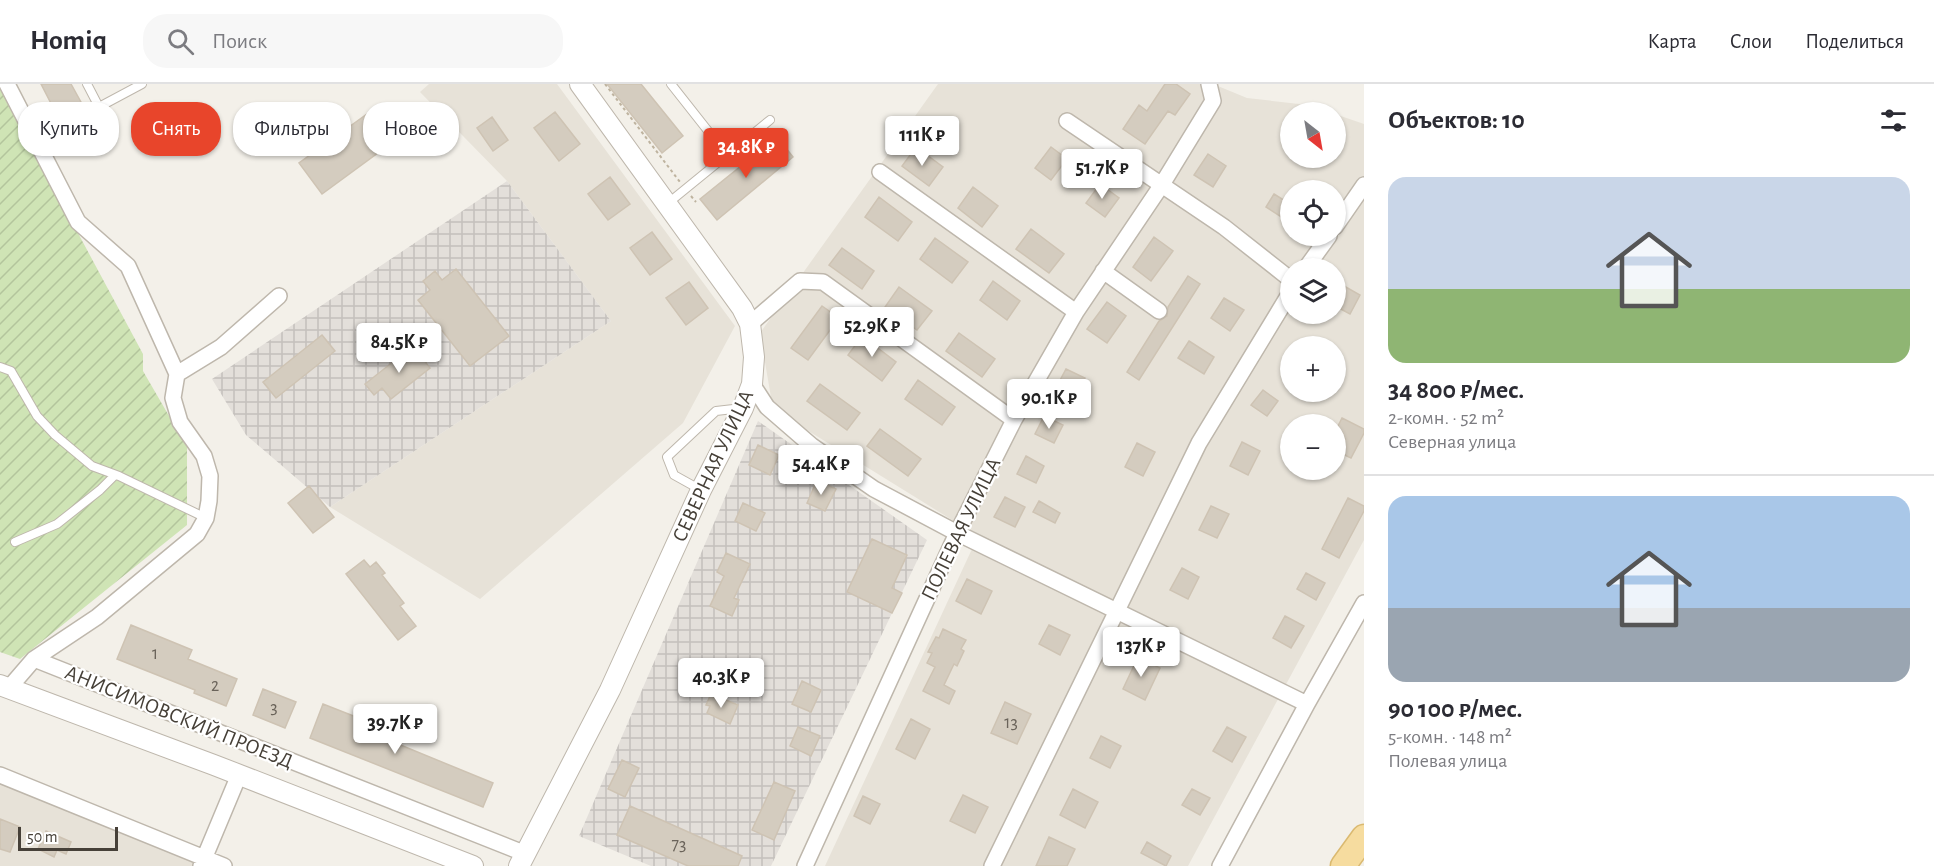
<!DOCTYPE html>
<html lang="ru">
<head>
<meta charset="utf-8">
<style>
  :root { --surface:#fff; --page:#f7f7f7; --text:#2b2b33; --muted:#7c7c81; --line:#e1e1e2; --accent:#e8452b }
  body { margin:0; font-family:"Alegreya Sans",sans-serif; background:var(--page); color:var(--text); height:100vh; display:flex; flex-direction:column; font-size:22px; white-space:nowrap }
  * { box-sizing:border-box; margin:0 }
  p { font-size:20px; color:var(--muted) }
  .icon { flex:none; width:33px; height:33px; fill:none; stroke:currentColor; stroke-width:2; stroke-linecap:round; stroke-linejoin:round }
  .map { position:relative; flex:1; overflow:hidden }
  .side { display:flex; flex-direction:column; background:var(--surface); width:570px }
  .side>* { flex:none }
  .guide { position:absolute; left:18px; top:18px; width:570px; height:54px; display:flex; gap:12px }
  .needle { width:39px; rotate:149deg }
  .buttons { position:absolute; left:1280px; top:18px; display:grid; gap:12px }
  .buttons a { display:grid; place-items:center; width:66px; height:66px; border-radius:50%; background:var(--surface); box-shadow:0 2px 4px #0004; font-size:30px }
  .scale { position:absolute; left:18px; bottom:15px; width:100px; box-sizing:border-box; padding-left:6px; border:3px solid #464038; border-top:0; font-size:16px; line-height:21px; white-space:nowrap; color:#464038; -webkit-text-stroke:4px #fff; paint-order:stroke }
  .price { position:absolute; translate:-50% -51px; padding:0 14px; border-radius:6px; background:#fff; color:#222; font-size:20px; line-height:39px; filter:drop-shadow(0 2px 3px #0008) }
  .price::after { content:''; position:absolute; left:50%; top:36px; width:18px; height:14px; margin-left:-9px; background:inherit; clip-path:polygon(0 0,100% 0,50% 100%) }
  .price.active { background:var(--accent); color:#fff }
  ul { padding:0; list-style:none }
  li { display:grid; align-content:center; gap:12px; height:318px; padding:0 24px }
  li+li { border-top:2px solid var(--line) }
  li span { display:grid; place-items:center; height:186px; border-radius:18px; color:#555 }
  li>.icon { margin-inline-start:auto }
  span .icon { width:108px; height:108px; fill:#fffc; stroke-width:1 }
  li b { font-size:26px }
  h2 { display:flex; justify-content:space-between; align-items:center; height:72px; padding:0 24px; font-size:26px }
  .chip { padding:0 21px; border-radius:24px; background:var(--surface); box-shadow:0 2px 4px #0004; font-size:21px; line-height:54px }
  .chip.active { background:var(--accent); color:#fff }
  header { display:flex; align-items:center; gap:36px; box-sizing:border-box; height:84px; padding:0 30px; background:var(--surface); border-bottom:2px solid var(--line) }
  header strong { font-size:28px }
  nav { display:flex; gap:33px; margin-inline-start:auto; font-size:21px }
  .search { width:420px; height:54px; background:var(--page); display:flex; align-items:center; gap:15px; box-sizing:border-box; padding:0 21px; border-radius:24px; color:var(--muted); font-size:22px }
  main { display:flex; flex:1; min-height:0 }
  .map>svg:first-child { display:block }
  .residential { fill:#e7e2d8; fill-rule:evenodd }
  .industrial { fill:url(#industrial-grid) }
  .garden { fill:url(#garden-furrows) }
  .building { fill:#d4ccbf; stroke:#cec3b3; stroke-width:1.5 }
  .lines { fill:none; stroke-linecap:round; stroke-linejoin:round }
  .service-casing { stroke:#beb7ac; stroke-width:10 }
  .minor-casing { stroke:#beb7ac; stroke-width:18 }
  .tertiary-casing { stroke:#beb7ac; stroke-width:22 }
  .primary-casing { stroke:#dab970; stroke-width:27 }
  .path { stroke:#beb39f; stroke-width:2; stroke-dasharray:3 3; stroke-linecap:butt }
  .service { stroke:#fff; stroke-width:8 }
  .minor { stroke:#fff; stroke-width:15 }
  .tertiary { stroke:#fff; stroke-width:20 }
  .primary { stroke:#f6dc9f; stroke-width:24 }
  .labels { text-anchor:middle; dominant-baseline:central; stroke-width:4.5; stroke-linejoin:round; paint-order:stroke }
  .number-label { font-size:18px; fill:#6a635a }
  .street-label { font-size:21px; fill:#464038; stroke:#fff }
</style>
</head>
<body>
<header>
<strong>Homiq</strong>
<div class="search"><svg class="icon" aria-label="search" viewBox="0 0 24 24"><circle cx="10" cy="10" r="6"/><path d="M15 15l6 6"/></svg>Поиск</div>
<nav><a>Карта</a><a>Слои</a><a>Поделиться</a></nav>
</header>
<main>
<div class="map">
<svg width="1364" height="782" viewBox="0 0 1364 782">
  <defs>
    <pattern id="industrial-grid" width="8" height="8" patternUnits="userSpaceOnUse" patternTransform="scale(1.5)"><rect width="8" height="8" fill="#e3dfda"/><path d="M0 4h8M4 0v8" fill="none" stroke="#c4c0bc"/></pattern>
    <pattern id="garden-furrows" width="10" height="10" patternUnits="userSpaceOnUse" patternTransform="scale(1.5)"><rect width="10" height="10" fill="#cfe4b5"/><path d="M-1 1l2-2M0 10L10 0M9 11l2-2" fill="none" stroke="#b3c59c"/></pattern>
  </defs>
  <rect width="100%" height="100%" fill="#f3f0e9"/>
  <!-- residential -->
  <path class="residential" d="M 429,0 L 557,0 L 735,242 L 683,339 L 480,515 L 330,423 L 611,237 L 507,97 L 420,8 Z
    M 938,0 L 1213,0 L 1247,14 L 1308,21 L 1329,28 L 1290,28 L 1290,74 L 1335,74 L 1335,30 L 1364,40 L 1364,456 L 1188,782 L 825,782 L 978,452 L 773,325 L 760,249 ZM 1290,106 L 1335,106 L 1335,152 L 1290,152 ZM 1290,184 L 1335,184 L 1335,230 L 1290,230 ZM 1290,262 L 1335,262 L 1335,308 L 1290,308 ZM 1290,340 L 1335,340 L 1335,386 L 1290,386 Z
    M 0,696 L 210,782 L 0,782 Z"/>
  <!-- industrial -->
  <path class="industrial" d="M 507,97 L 611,237 L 330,423 L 246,351 L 212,295 Z
    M 758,337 L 927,456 L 771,782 L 651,782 L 579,752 Z"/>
  <!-- garden -->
  <path class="garden" d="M 0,4 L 143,270 L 143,287 L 187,363 L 187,441 L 20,575 L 0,568 Z"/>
  <!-- building -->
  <path class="building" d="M 41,0 L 71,0 L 82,20 L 58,33 Z
    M 607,0 L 641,0 L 683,52 L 662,69 Z
    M 1165,0 L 1176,0 L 1190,10 L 1175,31 L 1168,27 L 1145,60 L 1123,45 L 1139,21 L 1147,27 Z
    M 555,28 L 580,60 L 559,77 L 534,44 Z
    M 367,30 L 390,60 L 322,110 L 299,79 Z
    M 492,33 L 508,56 L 493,67 L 477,44 Z
    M 777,53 L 793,73 L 717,136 L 700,115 Z
    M 916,63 L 943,83 L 929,102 L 902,82 Z
    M 1051,63 L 1067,75 L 1051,96 L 1035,84 Z
    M 1208,70 L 1226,82 L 1213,103 L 1194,91 Z
    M 610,93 L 630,120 L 608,136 L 588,110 Z
    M 1100,100 L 1119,114 L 1105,133 L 1086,119 Z
    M 973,103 L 998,122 L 982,143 L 958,124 Z
    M 1274,110 L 1290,120 L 1290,130 L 1286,136 L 1266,123 Z
    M 879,113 L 912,138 L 898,157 L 865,133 Z
    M 1031,145 L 1064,170 L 1049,189 L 1016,165 Z
    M 652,148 L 672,175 L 650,191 L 630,164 Z
    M 1154,153 L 1173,167 L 1151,197 L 1133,183 Z
    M 935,154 L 968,178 L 952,199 L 920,175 Z
    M 842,164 L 874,187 L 862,205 L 829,181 Z
    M 456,185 L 509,252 L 470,282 L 418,216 L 430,206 L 423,197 L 435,187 L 442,196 Z
    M 1188,192 L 1200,200 L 1139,296 L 1127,288 L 1159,237 L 1167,232 L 1168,223 Z
    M 993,197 L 1020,217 L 1007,236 L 980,216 Z
    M 689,198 L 708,224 L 686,241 L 666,214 Z
    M 1344,202 L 1360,211 L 1350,230 L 1335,222 L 1335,217 Z
    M 899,203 L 932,227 L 917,246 L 885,223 Z
    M 1224,214 L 1244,226 L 1230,247 L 1211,234 Z
    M 1107,218 L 1126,232 L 1107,259 L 1087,245 Z
    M 822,222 L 839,234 L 808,276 L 791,264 Z
    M 959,249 L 995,275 L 982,293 L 946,267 Z
    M 322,251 L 335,267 L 276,314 L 263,298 Z
    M 862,252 L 896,278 L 882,297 L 848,271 Z
    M 1189,257 L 1214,273 L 1204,290 L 1178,274 Z
    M 413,262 L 430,284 L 391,315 L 382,304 L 374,311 L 365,300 Z
    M 1066,285 L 1085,294 L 1076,312 L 1057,302 Z
    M 918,296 L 955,323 L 942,341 L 905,315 Z
    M 820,300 L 860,329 L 847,346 L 807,317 Z
    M 1263,306 L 1278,317 L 1267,332 L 1251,321 Z
    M 1044,332 L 1063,341 L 1054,359 L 1035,350 Z
    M 1342,334 L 1364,345 L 1364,349 L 1351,374 L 1338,368 L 1345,355 L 1335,348 Z
    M 880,345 L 921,375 L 908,392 L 867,362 Z
    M 1242,358 L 1260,367 L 1248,391 L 1230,382 Z
    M 1137,359 L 1155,368 L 1143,392 L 1125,383 Z
    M 758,361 L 779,371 L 770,391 L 749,381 Z
    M 1026,372 L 1044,382 L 1036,399 L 1017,390 Z
    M 817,396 L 836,405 L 825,427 L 807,419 Z
    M 309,402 L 334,433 L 313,449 L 288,419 Z
    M 1005,413 L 1025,423 L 1015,443 L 994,433 Z
    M 1348,414 L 1364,422 L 1364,427 L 1339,474 L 1322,465 Z
    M 1039,417 L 1060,429 L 1055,439 L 1033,428 Z
    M 743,419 L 765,429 L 756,447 L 735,437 Z
    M 1211,422 L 1229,430 L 1217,454 L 1199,446 Z
    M 872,455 L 907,471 L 892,504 L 902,509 L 892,529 L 847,508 Z
    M 726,469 L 750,480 L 734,514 L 739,516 L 732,532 L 710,522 L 724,492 L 717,488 Z
    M 364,476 L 370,483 L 376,478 L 385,489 L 382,491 L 404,519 L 400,522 L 416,542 L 398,556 L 346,490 Z
    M 1182,484 L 1199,493 L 1188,515 L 1170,506 Z
    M 1306,489 L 1325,499 L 1316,516 L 1297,505 Z
    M 967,495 L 992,507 L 981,530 L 956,517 Z
    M 1285,532 L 1304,542 L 1291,564 L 1273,554 Z
    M 131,541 L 192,566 L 188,575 L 237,595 L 226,622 L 194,609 L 195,606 L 117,575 Z
    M 1049,541 L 1070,551 L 1060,571 L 1039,560 Z
    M 943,545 L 966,556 L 961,565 L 964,567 L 957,582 L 954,580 L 944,601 L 955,607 L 949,620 L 923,607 L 935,583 L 927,579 L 932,569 L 928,568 L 936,553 L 939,554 Z
    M 1138,573 L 1160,584 L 1145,616 L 1123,605 Z
    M 802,597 L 821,606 L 811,628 L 792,620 Z
    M 263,605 L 296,618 L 285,644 L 253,631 Z
    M 711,610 L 738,621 L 730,640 L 707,629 L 710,622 L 706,621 Z
    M 1005,618 L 1031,630 L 1017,660 L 991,649 Z
    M 323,620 L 384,644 L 381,653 L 493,699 L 483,723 L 310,654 Z
    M 911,635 L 930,645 L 915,675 L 896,665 Z
    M 798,643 L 820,652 L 811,672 L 790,662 Z
    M 1227,643 L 1246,653 L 1232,678 L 1213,667 Z
    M 1101,652 L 1121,662 L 1110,684 L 1090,674 Z
    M 622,676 L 639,684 L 625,713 L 608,705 Z
    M 774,698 L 795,707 L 774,756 L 752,746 Z
    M 1073,705 L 1098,718 L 1085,744 L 1060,731 Z
    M 1192,705 L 1210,714 L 1200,731 L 1182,721 Z
    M 963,711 L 988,723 L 975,749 L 950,737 Z
    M 863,712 L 880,720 L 870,740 L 854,732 Z
    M 630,722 L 742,772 L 738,782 L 688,782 L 617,751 Z
    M 0,735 L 20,743 L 10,768 L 0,765 Z
    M 46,747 L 71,758 L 66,770 L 57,766 L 54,773 L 38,765 Z
    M 1049,753 L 1075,765 L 1067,782 L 1036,782 Z
    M 1147,758 L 1171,772 L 1166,782 L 1141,769 Z"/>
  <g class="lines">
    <!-- service casing -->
    <g class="service-casing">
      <path id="service" d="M 671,0 L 727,71
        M 99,23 L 142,0
        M 36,56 L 99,23 L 87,0
        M 667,120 L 770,36
        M 0,283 L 11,287 L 37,332 L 55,351 L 92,382 L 119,392 L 206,434
        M 701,406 L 674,391 L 667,373 L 716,327 L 742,324
        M 15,458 L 57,440 L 100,406 L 115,391"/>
    </g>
    <!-- minor casing -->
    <g class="minor-casing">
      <path id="minor" d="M 7,0 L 78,138 L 128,182 L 177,290
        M 1067,37 L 1224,143 L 1290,195
        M 880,88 L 1076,228
        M 1335,143 L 1364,101
        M 1306,184 L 1329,152
        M 1103,187 L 1159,227
        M 750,240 L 800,197 L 823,198 L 1014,336
        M 752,300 L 767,323 L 812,362 L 874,405 L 957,449 L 1307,620
        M 34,575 L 526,770
        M 9,604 L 34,575 L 97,533 L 197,450 L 206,434 L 209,417 L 210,392 L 204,372 L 180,338 L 173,314 L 177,290 L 221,263 L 279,212
        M 0,691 L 224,782
        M 201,782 L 239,691
        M 805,782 L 957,449 L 1014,336 L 1076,228 L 1161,102 L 1213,17 L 1209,0
        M 992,782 L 1199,359 L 1290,209
        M 1220,782 L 1307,620 L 1364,519"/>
    </g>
    <!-- tertiary casing -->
    <g class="tertiary-casing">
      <path id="tertiary" d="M 0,601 L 214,681 L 473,782
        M 519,782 L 610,606 L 701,406 L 743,324 L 752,300 L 754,273 L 750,240 L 742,224 L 580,0"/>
    </g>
    <!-- primary casing -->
    <g class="primary-casing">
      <path id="primary" d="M 1343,782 L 1364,753"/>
    </g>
    <!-- path -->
    <path class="path" d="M 605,0 L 680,98
      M 691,112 L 696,118"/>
    <!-- service -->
    <use href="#service" class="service"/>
    <!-- minor -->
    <use href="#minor" class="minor"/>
    <!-- tertiary -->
    <use href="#tertiary" class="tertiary"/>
    <!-- primary -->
    <use href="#primary" class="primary"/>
  </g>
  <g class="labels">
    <!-- number labels -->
    <g class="number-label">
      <text x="155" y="570">1</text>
      <text x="215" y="602">2</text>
      <text x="274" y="624">3</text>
      <text x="1011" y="639">13</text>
      <text x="679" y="761">73</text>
    </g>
    <!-- street labels -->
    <g class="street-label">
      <text transform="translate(713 382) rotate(-65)">СЕВЕРНАЯ УЛИЦА</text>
      <text transform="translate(961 445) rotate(-64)">ПОЛЕВАЯ УЛИЦА</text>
      <text transform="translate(179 633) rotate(22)">АНИСИМОВСКИЙ ПРОЕЗД</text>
    </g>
  </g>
</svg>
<div class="buttons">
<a><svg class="needle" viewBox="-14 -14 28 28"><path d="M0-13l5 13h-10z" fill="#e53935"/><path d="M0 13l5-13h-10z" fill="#7c7c81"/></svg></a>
<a><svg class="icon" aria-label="locate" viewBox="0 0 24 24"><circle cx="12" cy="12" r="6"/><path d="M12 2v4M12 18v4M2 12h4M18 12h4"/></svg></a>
<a><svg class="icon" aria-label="layers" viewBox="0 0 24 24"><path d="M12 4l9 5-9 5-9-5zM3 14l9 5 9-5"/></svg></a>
<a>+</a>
<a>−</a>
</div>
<div class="scale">50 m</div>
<b class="price" style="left:922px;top:83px">111K ₽</b>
<b class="price active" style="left:746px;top:95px">34.8K ₽</b>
<b class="price" style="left:1102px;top:116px">51.7K ₽</b>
<b class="price" style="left:872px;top:274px">52.9K ₽</b>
<b class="price" style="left:399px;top:290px">84.5K ₽</b>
<b class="price" style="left:1049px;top:346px">90.1K ₽</b>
<b class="price" style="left:821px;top:412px">54.4K ₽</b>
<b class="price" style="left:1141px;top:594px">137K ₽</b>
<b class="price" style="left:721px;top:625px">40.3K ₽</b>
<b class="price" style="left:395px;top:671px">39.7K ₽</b>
<div class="guide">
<a class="chip">Купить</a>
<a class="chip active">Снять</a>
<a class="chip">Фильтры</a>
<a class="chip">Новое</a>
</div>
</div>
<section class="side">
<h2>Объектов: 10<svg class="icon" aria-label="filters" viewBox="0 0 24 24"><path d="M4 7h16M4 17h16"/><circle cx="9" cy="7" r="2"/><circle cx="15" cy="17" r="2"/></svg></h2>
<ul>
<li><span style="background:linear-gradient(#c9d6e8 60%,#8fb573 0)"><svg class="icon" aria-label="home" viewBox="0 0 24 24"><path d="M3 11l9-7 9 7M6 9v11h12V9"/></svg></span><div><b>34 800 ₽/мес.</b><p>2-комн. · 52 m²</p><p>Северная улица</p></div></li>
<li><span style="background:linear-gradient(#a9c7e8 60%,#9aa5b1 0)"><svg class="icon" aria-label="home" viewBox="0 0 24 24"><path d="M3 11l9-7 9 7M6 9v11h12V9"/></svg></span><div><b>90 100 ₽/мес.</b><p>5-комн. · 148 m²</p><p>Полевая улица</p></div></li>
</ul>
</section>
</main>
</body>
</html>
